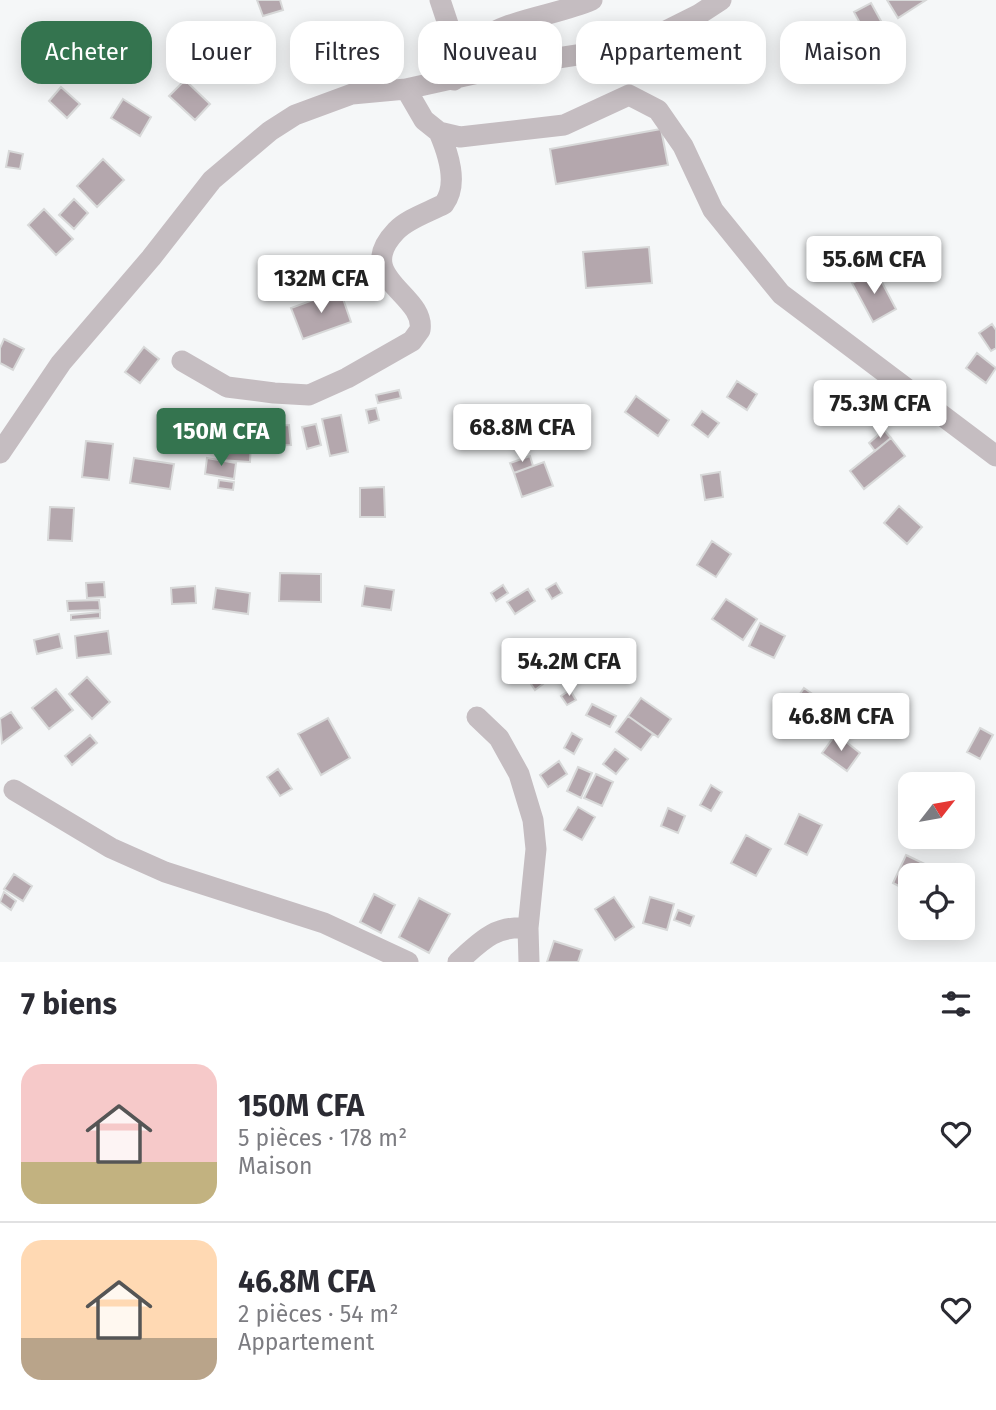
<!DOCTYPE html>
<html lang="fr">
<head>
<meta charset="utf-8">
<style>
  :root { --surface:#fff; --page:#f7f7f7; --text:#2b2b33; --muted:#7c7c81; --line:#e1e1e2; --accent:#34744f }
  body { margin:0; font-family:"Fira Sans",sans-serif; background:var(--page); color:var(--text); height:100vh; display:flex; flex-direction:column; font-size:26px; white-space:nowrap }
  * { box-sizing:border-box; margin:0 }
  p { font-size:23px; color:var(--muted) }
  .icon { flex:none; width:38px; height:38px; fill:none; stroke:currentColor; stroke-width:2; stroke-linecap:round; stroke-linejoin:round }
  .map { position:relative; height:962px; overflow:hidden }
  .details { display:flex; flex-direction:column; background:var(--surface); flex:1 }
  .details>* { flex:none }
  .guide { position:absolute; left:21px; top:21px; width:956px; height:63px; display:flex; gap:14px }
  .needle { width:46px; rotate:59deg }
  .controls { position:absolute; left:898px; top:772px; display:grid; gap:14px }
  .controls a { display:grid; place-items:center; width:77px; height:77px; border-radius:14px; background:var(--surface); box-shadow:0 4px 18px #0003; font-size:35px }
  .price { position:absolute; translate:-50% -60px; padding:0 16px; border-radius:7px; background:#fff; color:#222; font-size:23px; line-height:46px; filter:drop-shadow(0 2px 4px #0008) }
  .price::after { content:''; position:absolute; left:50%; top:42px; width:21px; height:16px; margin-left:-10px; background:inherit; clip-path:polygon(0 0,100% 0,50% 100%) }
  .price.active { background:var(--accent); color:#fff }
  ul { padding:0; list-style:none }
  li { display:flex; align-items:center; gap:21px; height:175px; padding:0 21px }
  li+li { border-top:2px solid var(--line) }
  li span { display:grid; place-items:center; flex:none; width:196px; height:140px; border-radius:21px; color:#555 }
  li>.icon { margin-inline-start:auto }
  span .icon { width:84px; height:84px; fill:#fffc; stroke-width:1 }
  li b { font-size:30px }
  h2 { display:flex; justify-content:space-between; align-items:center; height:84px; padding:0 21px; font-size:30px }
  .pill { padding:0 24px; border-radius:21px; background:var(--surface); box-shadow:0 4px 18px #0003; font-size:24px; line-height:63px }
  .pill.active { background:var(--accent); color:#fff }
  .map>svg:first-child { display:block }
  .building { fill:#b4a7ad; stroke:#d8d9d9; stroke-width:2 }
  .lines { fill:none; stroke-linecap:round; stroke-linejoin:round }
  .minor { stroke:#c5bdc1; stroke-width:21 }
</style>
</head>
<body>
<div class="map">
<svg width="996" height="962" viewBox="0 0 996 962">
  <rect width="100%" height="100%" fill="#f5f7f8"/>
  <!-- building -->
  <path class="building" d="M 257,0 L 280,0 L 283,10 L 263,16 Z
    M 887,0 L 926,0 L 898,18 Z
    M 871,3 L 887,32 L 870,42 L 854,12 Z
    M 185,80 L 210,104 L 195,120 L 169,96 Z
    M 61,87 L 80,104 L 67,118 L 49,101 Z
    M 123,99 L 151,117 L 140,136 L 111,118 Z
    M 661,129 L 668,165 L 556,184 L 550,149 Z
    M 9,151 L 23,154 L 20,169 L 6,167 Z
    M 103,159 L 124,180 L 97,207 L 77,186 Z
    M 74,199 L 88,213 L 74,229 L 59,215 Z
    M 44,209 L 73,239 L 56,255 L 28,225 Z
    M 649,247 L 652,283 L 586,288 L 583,252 Z
    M 876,271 L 896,309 L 873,322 L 852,283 Z
    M 340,290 L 351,322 L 303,339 L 291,308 Z
    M 992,324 L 996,330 L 996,348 L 991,351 L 979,333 Z
    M 4,339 L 24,349 L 13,370 L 0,363 L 0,348 Z
    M 144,347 L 159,359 L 140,383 L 125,372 Z
    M 977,353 L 996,368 L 986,383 L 966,368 Z
    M 737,381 L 757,394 L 747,410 L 727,397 Z
    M 399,390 L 401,398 L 378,403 L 376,395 Z
    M 636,396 L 669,420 L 658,436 L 625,412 Z
    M 376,408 L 379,420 L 369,423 L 366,410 Z
    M 702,411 L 719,423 L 708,437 L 692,425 Z
    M 341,415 L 348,452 L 330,456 L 322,419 Z
    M 316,424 L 321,445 L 307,449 L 302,427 Z
    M 289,425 L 291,445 L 261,446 L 260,427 Z
    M 884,430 L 891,438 L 875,451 L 869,443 Z
    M 891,438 L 905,456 L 864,489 L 850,471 Z
    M 221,440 L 251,442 L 250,462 L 219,460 Z
    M 86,441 L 113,444 L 109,480 L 82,477 Z
    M 530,456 L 533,466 L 514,473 L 510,463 Z
    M 134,458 L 174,464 L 170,489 L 130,483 Z
    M 207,458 L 236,463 L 234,479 L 205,474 Z
    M 544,462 L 553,486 L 522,497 L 514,473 Z
    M 720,472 L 723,497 L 705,500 L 701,475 Z
    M 219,480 L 234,482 L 233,490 L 218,488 Z
    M 384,487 L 385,517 L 360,517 L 360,488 Z
    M 899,506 L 922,527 L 907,544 L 884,523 Z
    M 50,507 L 74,508 L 72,541 L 48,540 Z
    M 712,541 L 731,554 L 716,577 L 697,565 Z
    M 280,573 L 321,574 L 321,602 L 279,601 Z
    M 104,582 L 105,597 L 87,598 L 86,583 Z
    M 556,583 L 562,593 L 552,599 L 546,589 Z
    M 503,585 L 508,593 L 496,601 L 491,593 Z
    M 195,586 L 196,603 L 172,604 L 171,588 Z
    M 365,586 L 394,590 L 391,610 L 362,606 Z
    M 216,588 L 250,593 L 248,614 L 213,609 Z
    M 528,589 L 535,601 L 515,614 L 507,602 Z
    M 726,599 L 757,619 L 743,640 L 712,619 Z
    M 99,600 L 100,610 L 68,611 L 67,601 Z
    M 100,612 L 100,618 L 71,620 L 71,615 Z
    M 760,623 L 785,636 L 774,658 L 749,646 Z
    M 108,631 L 111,654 L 77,658 L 75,636 Z
    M 59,634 L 62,648 L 37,654 L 34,640 Z
    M 558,642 L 565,654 L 543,667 L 536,654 Z
    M 536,672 L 543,684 L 535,690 L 527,678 Z
    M 87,677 L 110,702 L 92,719 L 69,694 Z
    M 804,688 L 825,703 L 804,734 L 783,719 Z
    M 56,689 L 73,710 L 49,729 L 32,708 Z
    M 570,690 L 576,700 L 567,705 L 561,696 Z
    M 641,698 L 671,719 L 658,737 L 628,716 Z
    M 592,704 L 616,716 L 610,727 L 586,715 Z
    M 11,712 L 22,728 L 2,743 L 0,719 Z
    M 628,716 L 653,734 L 641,750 L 616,732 Z
    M 328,718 L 350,758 L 321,775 L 298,734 Z
    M 980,728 L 993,735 L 980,759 L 967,752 Z
    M 572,733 L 582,739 L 574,754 L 564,748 Z
    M 836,734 L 860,753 L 847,771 L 822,753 Z
    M 90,735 L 97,743 L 72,765 L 65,756 Z
    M 615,749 L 628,759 L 616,774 L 603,764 Z
    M 559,761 L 567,774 L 548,787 L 540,775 Z
    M 578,767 L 592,773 L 581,798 L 567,791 Z
    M 278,769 L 292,789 L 280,796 L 267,777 Z
    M 596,774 L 613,782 L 602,806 L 584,798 Z
    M 711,785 L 722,792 L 711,811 L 700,805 Z
    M 578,807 L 595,817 L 582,840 L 564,830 Z
    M 668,808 L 685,816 L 678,833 L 661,826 Z
    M 799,814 L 822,825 L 807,855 L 785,844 Z
    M 746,835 L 771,849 L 756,876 L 731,863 Z
    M 906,855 L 931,867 L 927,875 L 910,875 L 910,892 L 893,883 Z
    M 14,874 L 32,886 L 23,901 L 4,889 Z
    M 4,892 L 16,901 L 11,910 L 0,902 Z
    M 374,894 L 395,905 L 381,933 L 360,922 Z
    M 614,897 L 634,927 L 615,940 L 595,909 Z
    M 650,897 L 674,904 L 667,930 L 643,923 Z
    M 419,898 L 450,914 L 429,953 L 399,937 Z
    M 678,910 L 694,916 L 690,926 L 674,920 Z
    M 554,941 L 582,950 L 578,962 L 547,962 Z"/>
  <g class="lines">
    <!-- minor -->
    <path class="minor" d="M 440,0 L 450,30 L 468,54
      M 454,80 C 460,68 466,51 477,42 C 509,18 556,16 592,0
      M 406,89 L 519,64 L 622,48 L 656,36 L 698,15 L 721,0
      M 182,361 L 227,387 L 274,393 L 309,395 L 347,378 L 412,341 L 420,330 C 426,294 351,278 396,231 C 407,219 429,212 444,204 C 459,184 448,153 439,132
      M 0,453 L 61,363 L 151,258 L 212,180 L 270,131 L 295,115 L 352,94 L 406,89 L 424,120 L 439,132 L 460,137 L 564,125 L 629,95 L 658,110 L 683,146 L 713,210 L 781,294 L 996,456
      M 477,717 L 499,738 L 519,774 L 533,820 L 536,849 L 528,928 L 529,962
      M 14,790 L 111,848 L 165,872 L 324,923 L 408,962
      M 458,962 C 481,941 495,925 528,928"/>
  </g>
</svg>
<div class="controls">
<a><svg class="needle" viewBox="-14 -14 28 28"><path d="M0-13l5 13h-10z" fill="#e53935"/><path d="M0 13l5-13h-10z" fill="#7c7c81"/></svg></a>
<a><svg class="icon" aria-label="locate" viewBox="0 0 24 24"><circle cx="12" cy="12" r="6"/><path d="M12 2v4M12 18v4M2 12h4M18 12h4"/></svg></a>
</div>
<b class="price" style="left:874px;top:296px">55.6M CFA</b>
<b class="price" style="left:321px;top:315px">132M CFA</b>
<b class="price" style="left:880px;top:440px">75.3M CFA</b>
<b class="price" style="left:522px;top:464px">68.8M CFA</b>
<b class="price active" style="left:221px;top:468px">150M CFA</b>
<b class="price" style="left:569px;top:698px">54.2M CFA</b>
<b class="price" style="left:841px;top:753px">46.8M CFA</b>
<div class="guide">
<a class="pill active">Acheter</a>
<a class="pill">Louer</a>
<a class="pill">Filtres</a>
<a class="pill">Nouveau</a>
<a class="pill">Appartement</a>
<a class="pill">Maison</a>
</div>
</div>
<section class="details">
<h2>7 biens<svg class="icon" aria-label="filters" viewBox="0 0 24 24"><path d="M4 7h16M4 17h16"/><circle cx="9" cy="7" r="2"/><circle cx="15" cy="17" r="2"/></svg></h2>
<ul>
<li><span style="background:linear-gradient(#f6c9c9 70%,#c2b280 0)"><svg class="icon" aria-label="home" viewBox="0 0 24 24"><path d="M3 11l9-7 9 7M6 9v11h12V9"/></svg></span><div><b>150M CFA</b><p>5 pièces · 178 m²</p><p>Maison</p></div><svg class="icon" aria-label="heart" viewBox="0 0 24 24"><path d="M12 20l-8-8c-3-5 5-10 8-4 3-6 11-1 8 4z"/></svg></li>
<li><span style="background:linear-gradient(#ffd9b3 70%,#b9a48a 0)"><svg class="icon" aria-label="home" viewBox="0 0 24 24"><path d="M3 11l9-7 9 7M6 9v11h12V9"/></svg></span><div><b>46.8M CFA</b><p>2 pièces · 54 m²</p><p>Appartement</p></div><svg class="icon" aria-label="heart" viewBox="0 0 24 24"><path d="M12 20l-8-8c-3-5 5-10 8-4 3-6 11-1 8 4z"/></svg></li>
</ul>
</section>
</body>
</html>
